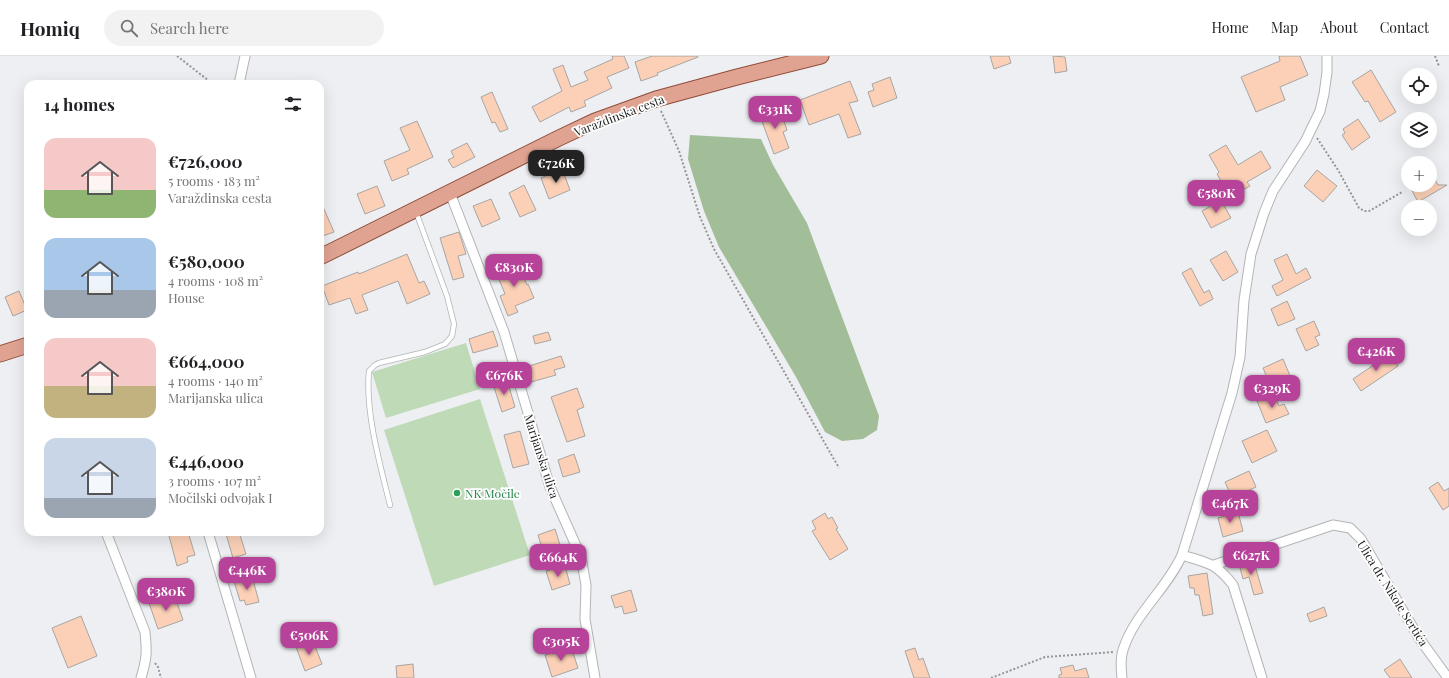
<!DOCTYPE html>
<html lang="en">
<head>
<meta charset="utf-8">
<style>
  :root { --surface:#fff; --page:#f2f2f2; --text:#202124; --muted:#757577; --line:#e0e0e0; --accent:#b7429a }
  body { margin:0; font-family:"Playfair Display",serif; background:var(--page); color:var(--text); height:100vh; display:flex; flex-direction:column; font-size:15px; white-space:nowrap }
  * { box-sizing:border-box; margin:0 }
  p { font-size:13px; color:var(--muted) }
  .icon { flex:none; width:22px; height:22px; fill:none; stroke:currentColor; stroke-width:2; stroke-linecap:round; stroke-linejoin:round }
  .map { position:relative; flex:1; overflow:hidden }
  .details { position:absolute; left:24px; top:24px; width:300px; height:456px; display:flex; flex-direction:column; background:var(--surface); border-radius:12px; box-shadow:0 4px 16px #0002 }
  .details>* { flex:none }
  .buttons { position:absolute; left:1401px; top:12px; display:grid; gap:8px }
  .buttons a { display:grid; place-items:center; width:36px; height:36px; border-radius:50%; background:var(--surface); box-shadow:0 4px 16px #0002; font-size:20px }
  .price { position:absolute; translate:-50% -34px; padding:0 9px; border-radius:8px; background:var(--accent); color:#fff; font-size:13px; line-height:26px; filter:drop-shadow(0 1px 2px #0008) }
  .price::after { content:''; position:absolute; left:50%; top:24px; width:12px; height:9px; margin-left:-6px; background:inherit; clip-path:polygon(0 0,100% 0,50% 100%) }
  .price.active { background:#222; color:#fff }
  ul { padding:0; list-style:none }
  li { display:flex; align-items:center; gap:12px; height:100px; padding:0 20px }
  li span { display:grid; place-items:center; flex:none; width:112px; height:80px; border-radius:12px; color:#555 }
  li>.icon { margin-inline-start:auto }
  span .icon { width:48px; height:48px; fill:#fffc; stroke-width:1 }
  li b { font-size:17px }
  h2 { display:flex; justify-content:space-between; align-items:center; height:48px; padding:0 20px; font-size:17px }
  header { display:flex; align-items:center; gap:24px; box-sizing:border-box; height:56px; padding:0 20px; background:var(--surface); border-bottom:1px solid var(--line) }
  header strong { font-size:19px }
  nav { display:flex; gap:22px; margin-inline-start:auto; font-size:14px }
  .search { width:280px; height:36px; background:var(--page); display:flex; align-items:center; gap:10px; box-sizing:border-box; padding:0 14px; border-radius:22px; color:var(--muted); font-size:15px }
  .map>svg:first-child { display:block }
  .green { fill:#bfdab7 }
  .forest { fill:#a2be99 }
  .building { fill:#fbd0b7; stroke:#a7a5a3 }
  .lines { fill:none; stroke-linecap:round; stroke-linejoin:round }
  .service-casing { stroke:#b2b4b6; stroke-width:6 }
  .minor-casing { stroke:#b2b4b6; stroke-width:11 }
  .primary-casing { stroke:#8f4c3a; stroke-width:17 }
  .path { stroke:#949597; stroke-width:2; stroke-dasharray:2 2; stroke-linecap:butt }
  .service { stroke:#fff; stroke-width:4.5 }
  .minor { stroke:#fff; stroke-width:9 }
  .primary { stroke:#e0a392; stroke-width:15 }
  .leisure-dot { fill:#2e9e5b; stroke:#fff; stroke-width:1.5 }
  .labels { text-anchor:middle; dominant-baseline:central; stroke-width:3.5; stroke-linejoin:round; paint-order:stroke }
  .street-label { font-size:12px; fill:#1d1d1e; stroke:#fff }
  .leisure-label { font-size:12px; fill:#27864d; stroke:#fff; text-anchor:start }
</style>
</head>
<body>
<header>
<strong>Homiq</strong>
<div class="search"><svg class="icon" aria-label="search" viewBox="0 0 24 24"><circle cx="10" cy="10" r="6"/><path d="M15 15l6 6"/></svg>Search here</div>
<nav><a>Home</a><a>Map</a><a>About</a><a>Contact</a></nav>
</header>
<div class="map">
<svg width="1449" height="622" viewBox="0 0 1449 622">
  <rect width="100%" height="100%" fill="#eeeff2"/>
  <!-- green -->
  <path class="green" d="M 466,287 L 480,333 L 386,362 L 372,316 Z
    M 480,343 L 530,499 L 434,530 L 384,374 Z"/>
  <!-- forest -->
  <path class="forest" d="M 690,79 L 761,83 L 773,109 L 807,167 L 879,360 L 877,374 L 863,383 L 842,385 L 825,376 L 796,321 L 719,191 L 704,155 L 688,103 Z"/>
  <!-- building -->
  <path class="building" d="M 612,0 L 624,0 L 629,12 L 607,21 L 612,32 L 584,45 L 586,50 L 571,56 L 569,51 L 540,66 L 532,51 L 562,35 L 553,13 L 563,9 L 571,31 L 588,24 L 584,16 L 613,3 Z
    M 652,0 L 698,0 L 698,1 L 657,17 L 658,19 L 641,25 L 635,6 Z
    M 990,0 L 1009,0 L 1011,7 L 994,13 Z
    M 1053,0 L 1065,1 L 1067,15 L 1055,17 Z
    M 1279,0 L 1300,0 L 1308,19 L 1280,31 L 1285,44 L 1256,56 L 1241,21 L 1280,5 Z
    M 1371,14 L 1396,56 L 1380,66 L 1368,45 L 1365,46 L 1352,26 Z
    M 890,21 L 897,42 L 873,51 L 868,36 L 874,34 L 872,28 Z
    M 850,25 L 858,45 L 849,47 L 861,78 L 848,82 L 839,58 L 809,69 L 800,44 Z
    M 492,36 L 508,73 L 500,76 L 495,66 L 492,67 L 481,41 Z
    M 780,53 L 787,74 L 783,76 L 789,92 L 774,98 L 760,60 Z
    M 1358,63 L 1370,81 L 1352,94 L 1342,79 L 1345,77 L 1343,73 Z
    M 417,65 L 433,101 L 407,113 L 409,118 L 392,125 L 384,105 L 410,94 L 400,72 Z
    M 467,87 L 475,101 L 453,112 L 448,104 L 454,101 L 451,95 Z
    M 1226,89 L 1238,109 L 1261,95 L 1271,112 L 1247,126 L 1250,130 L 1230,141 L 1217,118 L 1219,116 L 1209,99 Z
    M 562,113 L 570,134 L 549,143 L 541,122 Z
    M 1317,114 L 1337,130 L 1323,146 L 1304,130 Z
    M 1430,115 L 1438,129 L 1447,129 L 1418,146 L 1409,129 L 1430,129 Z
    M 524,129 L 536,154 L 520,161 L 509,137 Z
    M 377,130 L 385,150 L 365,158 L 357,138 Z
    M 491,143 L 500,163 L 482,171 L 473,150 Z
    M 320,144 L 334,176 L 320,181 Z
    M 1221,144 L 1231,162 L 1211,172 L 1202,155 Z
    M 459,176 L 466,198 L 458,200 L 464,221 L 453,224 L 440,182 Z
    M 1226,195 L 1238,216 L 1223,225 L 1210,204 Z
    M 407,198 L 419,227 L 424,225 L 430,238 L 407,248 L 398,225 L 362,239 L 368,254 L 356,258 L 350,242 L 329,249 L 322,230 L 358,216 L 359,218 Z
    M 1287,198 L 1296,218 L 1306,212 L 1311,222 L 1277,240 L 1272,230 L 1283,224 L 1274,204 Z
    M 518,207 L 527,229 L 528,228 L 534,242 L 515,250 L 518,256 L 508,260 L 500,240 L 505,238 L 496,216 Z
    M 1191,212 L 1204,237 L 1209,234 L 1213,243 L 1200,250 L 1182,217 Z
    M 19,235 L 27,254 L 13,260 L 5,241 Z
    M 1287,245 L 1295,263 L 1278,270 L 1271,253 Z
    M 1314,265 L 1320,279 L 1315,281 L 1319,289 L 1306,295 L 1296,273 Z
    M 493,275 L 498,290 L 473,297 L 469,283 Z
    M 548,276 L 551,284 L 535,288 L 533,280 Z
    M 1390,298 L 1398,310 L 1361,335 L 1353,323 Z
    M 561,300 L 565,311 L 554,314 L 556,319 L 531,326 L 526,311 Z
    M 1283,303 L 1291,322 L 1271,331 L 1263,312 Z
    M 507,324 L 515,351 L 502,356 L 493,328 Z
    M 577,332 L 584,351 L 577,354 L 585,380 L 567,386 L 551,341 Z
    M 1274,338 L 1279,350 L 1284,348 L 1289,358 L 1266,367 L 1257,345 Z
    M 1267,374 L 1277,395 L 1252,407 L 1242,385 Z
    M 520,375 L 529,408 L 513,412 L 504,379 Z
    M 574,398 L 580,416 L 563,421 L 558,404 Z
    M 1249,415 L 1256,431 L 1232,442 L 1225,426 Z
    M 1438,426 L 1444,435 L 1449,432 L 1449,450 L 1443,454 L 1429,432 Z
    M 1238,456 L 1243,475 L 1223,481 L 1218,462 Z
    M 825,457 L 828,463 L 832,461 L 838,472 L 836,473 L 848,493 L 830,504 L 812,475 L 816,473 L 812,465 Z
    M 555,473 L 561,492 L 544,498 L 538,479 Z
    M 168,476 L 188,476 L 195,499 L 187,501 L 188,506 L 177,510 Z
    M 234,476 L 239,476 L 246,498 L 233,502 L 226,478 Z
    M 1253,503 L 1263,537 L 1254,539 L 1249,521 L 1243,523 L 1239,508 Z
    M 565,510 L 570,528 L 552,534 L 546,515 Z
    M 1207,517 L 1213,558 L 1203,560 L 1199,539 L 1195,539 L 1194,532 L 1190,532 L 1188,520 Z
    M 252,520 L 259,546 L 246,549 L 244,544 L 240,545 L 234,525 Z
    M 631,534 L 637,555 L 624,558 L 622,550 L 615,552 L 611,540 Z
    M 174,538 L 183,564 L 158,573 L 149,547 Z
    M 1324,551 L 1327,560 L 1310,566 L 1307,558 Z
    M 81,560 L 97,600 L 68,612 L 52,572 Z
    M 313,585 L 322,608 L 305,615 L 296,591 Z
    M 571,591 L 578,612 L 552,621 L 545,599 Z
    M 915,592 L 919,604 L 923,602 L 930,622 L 914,622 L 905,595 Z
    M 1400,603 L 1412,622 L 1390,622 L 1384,614 Z
    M 413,608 L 414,622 L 397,622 L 396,610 Z
    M 1073,609 L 1075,615 L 1086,612 L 1089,622 L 1059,622 L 1059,619 L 1062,618 L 1060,612 Z"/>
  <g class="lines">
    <!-- service casing -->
    <g class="service-casing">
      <path id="service" d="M 390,449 C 380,408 365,356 369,315 L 375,309 L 379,307 L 425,296 L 445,288 L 452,280 L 454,268 L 447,240 L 416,156"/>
    </g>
    <!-- minor casing -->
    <g class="minor-casing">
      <path id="minor" d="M 239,28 L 245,0
        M 450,137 L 504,276 L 550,431 L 581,501 L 586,529 L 585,563 L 595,622
        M 106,476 L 145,576 C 147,596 147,602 141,622
        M 208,476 L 251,622
        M 1182,499 C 1208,507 1216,507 1233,529 L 1262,622
        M 1214,509 L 1333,469 L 1350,472 L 1361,483 L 1419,582 L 1448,622
        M 1122,622 C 1121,613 1120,603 1123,594 C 1134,558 1167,533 1182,499 L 1232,337 L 1240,301 L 1244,244 L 1251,198 L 1264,157 L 1273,135 L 1305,86 L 1320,55 L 1324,38 L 1327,16 L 1327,0"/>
    </g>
    <!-- primary casing -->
    <g class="primary-casing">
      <path id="primary" d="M 320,201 L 559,82 L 595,65 L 656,43 L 737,21 L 821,0
        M 0,298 L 28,289"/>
    </g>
    <!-- path -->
    <path class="path" d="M 177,0 L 213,28
      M 1435,0 L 1439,10
      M 661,55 L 679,95 L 700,161 L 714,193 L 839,412
      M 1317,82 L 1338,114 L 1359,152 L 1364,155 L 1369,155 L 1402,136
      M 155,607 L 158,611 L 161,622
      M 991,622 L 1045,601 L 1114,596"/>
    <!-- service -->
    <use href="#service" class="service"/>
    <!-- minor -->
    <use href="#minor" class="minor"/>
    <!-- primary -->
    <use href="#primary" class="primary"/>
  </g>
  <!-- markers -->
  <circle class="leisure-dot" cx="457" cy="437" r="4"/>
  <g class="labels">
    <!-- street labels -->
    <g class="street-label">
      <text transform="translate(619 59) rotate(-21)">Varaždinska cesta</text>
      <text transform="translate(542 400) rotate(72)">Marijanska ulica</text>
      <text transform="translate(1393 537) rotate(58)">Ulica dr. Nikole Sertića</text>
    </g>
    <!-- leisure labels -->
    <g class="leisure-label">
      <text x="465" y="437">NK Močile</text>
    </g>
  </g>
</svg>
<div class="buttons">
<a><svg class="icon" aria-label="locate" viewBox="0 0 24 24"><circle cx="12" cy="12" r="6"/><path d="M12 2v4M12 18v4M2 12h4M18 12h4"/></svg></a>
<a><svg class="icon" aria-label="layers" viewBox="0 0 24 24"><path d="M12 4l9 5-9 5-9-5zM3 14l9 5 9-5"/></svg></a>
<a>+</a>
<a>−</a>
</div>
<b class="price" style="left:775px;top:74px">€331K</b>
<b class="price active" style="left:556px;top:128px">€726K</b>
<b class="price" style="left:1216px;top:158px">€580K</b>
<b class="price" style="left:514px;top:232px">€830K</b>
<b class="price" style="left:1376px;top:316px">€426K</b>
<b class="price" style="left:504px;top:340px">€676K</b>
<b class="price" style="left:1272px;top:353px">€329K</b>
<b class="price" style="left:1230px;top:468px">€467K</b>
<b class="price" style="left:1251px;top:520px">€627K</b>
<b class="price" style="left:558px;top:522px">€664K</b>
<b class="price" style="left:247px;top:535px">€446K</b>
<b class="price" style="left:166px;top:556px">€380K</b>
<b class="price" style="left:309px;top:600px">€506K</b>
<b class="price" style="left:561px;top:606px">€305K</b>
<section class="details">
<h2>14 homes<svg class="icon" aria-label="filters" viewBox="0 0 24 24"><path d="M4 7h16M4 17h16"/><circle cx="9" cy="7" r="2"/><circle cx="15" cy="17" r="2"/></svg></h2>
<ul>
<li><span style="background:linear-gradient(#f6c9c9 65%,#8fb573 0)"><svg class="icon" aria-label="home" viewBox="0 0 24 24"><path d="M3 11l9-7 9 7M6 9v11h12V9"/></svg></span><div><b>€726,000</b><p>5 rooms · 183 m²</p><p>Varaždinska cesta</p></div></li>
<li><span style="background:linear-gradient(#a9c7e8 65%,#9aa5b1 0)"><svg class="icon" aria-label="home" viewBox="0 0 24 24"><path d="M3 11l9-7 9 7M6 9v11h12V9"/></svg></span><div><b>€580,000</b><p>4 rooms · 108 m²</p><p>House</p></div></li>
<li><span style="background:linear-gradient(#f6c9c9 60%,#c2b280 0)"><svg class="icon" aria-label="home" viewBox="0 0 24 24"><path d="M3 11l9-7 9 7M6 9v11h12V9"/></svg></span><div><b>€664,000</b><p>4 rooms · 140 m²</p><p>Marijanska ulica</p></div></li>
<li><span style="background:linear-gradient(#c9d6e8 75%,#9aa5b1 0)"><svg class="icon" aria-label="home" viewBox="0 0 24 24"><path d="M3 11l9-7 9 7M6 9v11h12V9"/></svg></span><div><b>€446,000</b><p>3 rooms · 107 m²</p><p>Močilski odvojak I</p></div></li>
</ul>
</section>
</div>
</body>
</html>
